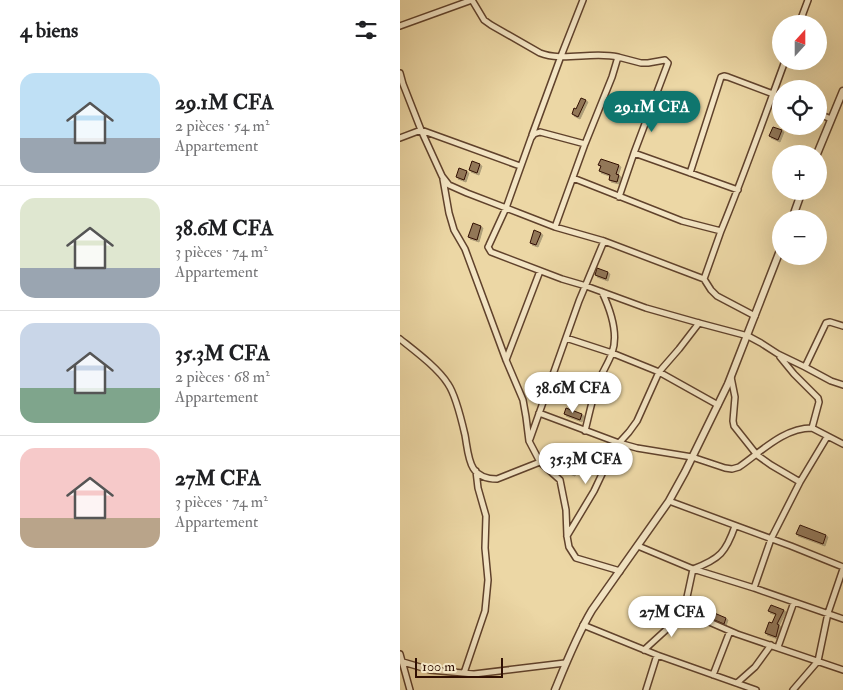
<!DOCTYPE html>
<html lang="fr">
<head>
<meta charset="utf-8">
<style>
  :root { --surface:#fff; --page:#f6f6f6; --text:#202124; --muted:#757577; --line:#e0e0e0; --accent:#0f766e }
  body { margin:0; font-family:"IM FELL Double Pica",serif; background:var(--page); color:var(--text); height:100vh; display:flex; flex-direction:column; font-size:19px; white-space:nowrap }
  * { box-sizing:border-box; margin:0 }
  p { font-size:16px; color:var(--muted) }
  .icon { flex:none; width:28px; height:28px; fill:none; stroke:currentColor; stroke-width:2; stroke-linecap:round; stroke-linejoin:round }
  .map { position:relative; flex:1; overflow:hidden }
  .sheet { display:flex; flex-direction:column; background:var(--surface); width:400px }
  .sheet>* { flex:none }
  .needle { width:32px; rotate:21deg }
  .buttons { position:absolute; left:372px; top:15px; display:grid; gap:10px }
  .buttons a { display:grid; place-items:center; width:55px; height:55px; border-radius:50%; background:var(--surface); box-shadow:0 5px 20px #0002; font-size:25px }
  .scale { position:absolute; left:15px; bottom:12px; width:88px; box-sizing:border-box; padding-left:5px; border:2px solid #311004; border-top:0; font-size:14px; line-height:18px; white-space:nowrap; color:#311004; -webkit-text-stroke:4px #f3e5c4; paint-order:stroke }
  .price { position:absolute; translate:-50% -42px; padding:0 11px; border-radius:18px; background:#fff; color:#222; font-size:16px; line-height:32px; filter:drop-shadow(0 1px 2px #0008) }
  .price::after { content:''; position:absolute; left:50%; top:30px; width:15px; height:11px; margin-left:-8px; background:inherit; clip-path:polygon(0 0,100% 0,50% 100%) }
  .price.current { background:var(--accent); color:#fff }
  ul { padding:0; list-style:none }
  li { display:flex; align-items:center; gap:15px; height:125px; padding:0 20px }
  li+li { border-top:1px solid var(--line) }
  li span { display:grid; place-items:center; flex:none; width:140px; height:100px; border-radius:15px; color:#555 }
  li>.icon { margin-inline-start:auto }
  span .icon { width:60px; height:60px; fill:#fffc; stroke-width:1 }
  li b { font-size:21px }
  h2 { display:flex; justify-content:space-between; align-items:center; height:60px; padding:0 20px; font-size:21px }
  main { display:flex; flex:1; min-height:0 }
  .map>svg:first-child { display:block }
  .building { fill:#927758; stroke:#311004; filter:url(#shadow) }
  .lines { fill:none; stroke-linecap:round; stroke-linejoin:round }
  .minor-casing { stroke:#60422c; stroke-width:8 }
  .tertiary-casing { stroke:#60422c; stroke-width:9 }
  .minor { stroke:#f3e5c4; stroke-width:5 }
  .tertiary { stroke:#f3e5c4; stroke-width:6 }
</style>
</head>
<body>
<main>
<section class="sheet">
<h2>4 biens<svg class="icon" aria-label="filters" viewBox="0 0 24 24"><path d="M4 7h16M4 17h16"/><circle cx="9" cy="7" r="2"/><circle cx="15" cy="17" r="2"/></svg></h2>
<ul>
<li><span style="background:linear-gradient(#bfe0f5 65%,#9aa5b1 0)"><svg class="icon" aria-label="home" viewBox="0 0 24 24"><path d="M3 11l9-7 9 7M6 9v11h12V9"/></svg></span><div><b>29.1M CFA</b><p>2 pièces · 54 m²</p><p>Appartement</p></div></li>
<li><span style="background:linear-gradient(#dfe7d0 70%,#9aa5b1 0)"><svg class="icon" aria-label="home" viewBox="0 0 24 24"><path d="M3 11l9-7 9 7M6 9v11h12V9"/></svg></span><div><b>38.6M CFA</b><p>3 pièces · 74 m²</p><p>Appartement</p></div></li>
<li><span style="background:linear-gradient(#c9d6e8 65%,#7fa58c 0)"><svg class="icon" aria-label="home" viewBox="0 0 24 24"><path d="M3 11l9-7 9 7M6 9v11h12V9"/></svg></span><div><b>35.3M CFA</b><p>2 pièces · 68 m²</p><p>Appartement</p></div></li>
<li><span style="background:linear-gradient(#f6c9c9 70%,#b9a48a 0)"><svg class="icon" aria-label="home" viewBox="0 0 24 24"><path d="M3 11l9-7 9 7M6 9v11h12V9"/></svg></span><div><b>27M CFA</b><p>3 pièces · 74 m²</p><p>Appartement</p></div></li>
</ul>
</section>
<div class="map">
<svg width="443" height="690" viewBox="0 0 443 690">
  <defs>
    <filter id="shadow"><feDropShadow dx="2" dy="2" stdDeviation="0" flood-color="#0004"/></filter>
  </defs>
  <rect width="100%" height="100%" fill="#ecd7a5"/>
  <filter id="stains"><feTurbulence type="fractalNoise" baseFrequency=".004" numOctaves="4"/><feColorMatrix values="0 0 0 0 .2 0 0 0 0 .09 0 0 0 0 .02 0 0 0 .5 -.17"/></filter>
  <radialGradient id="worn" r=".72"><stop offset=".6" stop-color="#630" stop-opacity="0"/><stop offset="1" stop-color="#630" stop-opacity=".3"/></radialGradient>
  <!-- building -->
  <path class="building" d="M 181,98 L 186,100 L 178,117 L 172,114 L 174,108 L 176,109 Z
    M 373,127 L 382,130 L 378,140 L 369,136 Z
    M 201,159 L 219,165 L 216,174 L 219,175 L 217,182 L 209,180 L 210,175 L 199,171 L 201,166 L 198,165 Z
    M 72,161 L 80,164 L 77,173 L 69,170 Z
    M 59,168 L 67,171 L 64,180 L 56,177 Z
    M 73,223 L 81,226 L 77,240 L 68,237 Z
    M 134,230 L 141,233 L 136,245 L 130,243 Z
    M 197,268 L 208,272 L 206,279 L 195,275 Z
    M 166,408 L 182,414 L 180,420 L 164,414 Z
    M 177,447 L 183,449 L 173,474 L 165,471 L 171,454 L 174,455 Z
    M 400,525 L 426,535 L 423,544 L 396,534 Z
    M 371,605 L 384,610 L 377,624 L 379,625 L 376,637 L 365,633 L 369,622 L 372,623 L 376,614 L 368,611 Z
    M 312,612 L 326,618 L 324,624 L 310,618 Z"/>
  <g class="lines">
    <!-- minor casing -->
    <g class="minor-casing">
      <path id="minor" d="M 72,0 L 84,20 L 91,25 L 140,53 C 162,62 193,51 218,57 L 212,77 L 185,144 L 155,227
        M 399,24 L 408,0
        M 0,26 L 72,0
        M 218,57 L 241,63 L 248,63 L 265,60 L 268,63 L 234,153 L 219,197
        M 0,73 L 3,84 L 21,130 L 42,176 L 49,185 L 67,193 L 119,213 L 155,227 L 204,241 L 304,279 L 311,290 L 317,296 L 355,316
        M 419,114 L 431,119
        M 132,135 L 161,56 L 183,0
        M 0,138 L 21,130 L 120,166
        M 185,144 L 140,132 L 134,134 L 131,138 L 106,208 L 89,245 L 88,247 L 91,252 L 162,279 L 186,286 L 246,308 L 299,323 L 348,336 L 361,343 L 378,354 L 405,367 L 431,381 L 443,385
        M 234,153 L 338,190
        M 290,173 L 321,77 L 324,76 L 328,77 L 381,97
        M 173,178 L 282,221 L 321,231 L 304,279
        M 43,179 L 49,213 L 54,230 L 65,249 L 106,360 L 123,400 L 126,417 L 129,441 L 140,462 L 160,480 L 166,510 L 167,536 L 169,547 L 176,558 L 220,571
        M 321,231 C 344,175 364,118 385,61
        M 166,338 L 212,353 L 259,372 L 318,405
        M 0,339 C 15,351 38,368 48,384 C 55,394 62,422 65,435 C 69,457 68,479 97,479 L 140,462
        M 380,357 L 394,374 L 418,398 L 419,402 L 412,428 L 443,444
        M 106,360 L 140,271
        M 405,367 L 426,323 L 430,322 L 443,326
        M 331,377 L 335,397 L 333,421 L 334,426 L 357,455 L 371,465 L 400,482
        M 147,391 C 166,392 180,389 197,384
        M 139,413 L 219,443 L 237,448 L 292,457 L 325,468 L 332,469 L 339,467 C 361,452 383,428 412,428
        M 185,431 C 189,415 192,400 197,385 C 201,374 208,364 212,353 C 219,334 210,309 202,292
        M 130,439 L 179,301 L 204,241
        M 269,501 L 391,546 L 443,567
        M 335,526 C 326,552 320,559 293,569 L 284,611 L 337,634 L 443,670
        M 167,536 L 194,491 L 211,455 L 219,443 L 229,432 L 237,421 L 259,372 L 279,349 L 299,323
        M 238,546 L 293,569 L 354,588 L 443,619
        M 354,588 L 371,539 L 400,482 L 427,437
        M 183,625 L 257,655 L 356,690
        M 378,647 L 394,602
        M 244,650 L 279,618 L 284,611
        M 0,654 L 10,690
        M 3,662 L 30,670 L 74,674 L 165,663
        M 64,673 L 85,611 L 88,580 L 85,548 L 86,516 L 78,488 L 76,471
        M 313,675 L 330,631
        M 337,683 L 355,667 L 371,645
        M 246,690 L 257,655
        M 393,690 L 418,661 L 428,613 L 443,569"/>
    </g>
    <!-- tertiary casing -->
    <g class="tertiary-casing">
      <path id="tertiary" d="M 417,154 L 443,91
        M 392,219 L 402,191
        M 155,690 C 166,663 177,635 192,610 L 269,501 L 285,472 L 328,384 L 381,248"/>
    </g>
    <!-- minor -->
    <use href="#minor" class="minor"/>
    <!-- tertiary -->
    <use href="#tertiary" class="tertiary"/>
  </g>
  <rect width="100%" height="100%" filter="url(#stains)"/>
  <rect width="100%" height="100%" fill="url(#worn)"/>
</svg>
<div class="buttons">
<a><svg class="needle" viewBox="-14 -14 28 28"><path d="M0-13l5 13h-10z" fill="#e53935"/><path d="M0 13l5-13h-10z" fill="#757577"/></svg></a>
<a><svg class="icon" aria-label="locate" viewBox="0 0 24 24"><circle cx="12" cy="12" r="6"/><path d="M12 2v4M12 18v4M2 12h4M18 12h4"/></svg></a>
<a>+</a>
<a>−</a>
</div>
<div class="scale">100 m</div>
<b class="price current" style="left:252px;top:133px">29.1M CFA</b>
<b class="price" style="left:173px;top:414px">38.6M CFA</b>
<b class="price" style="left:186px;top:485px">35.3M CFA</b>
<b class="price" style="left:272px;top:638px">27M CFA</b>
</div>
</main>
</body>
</html>
